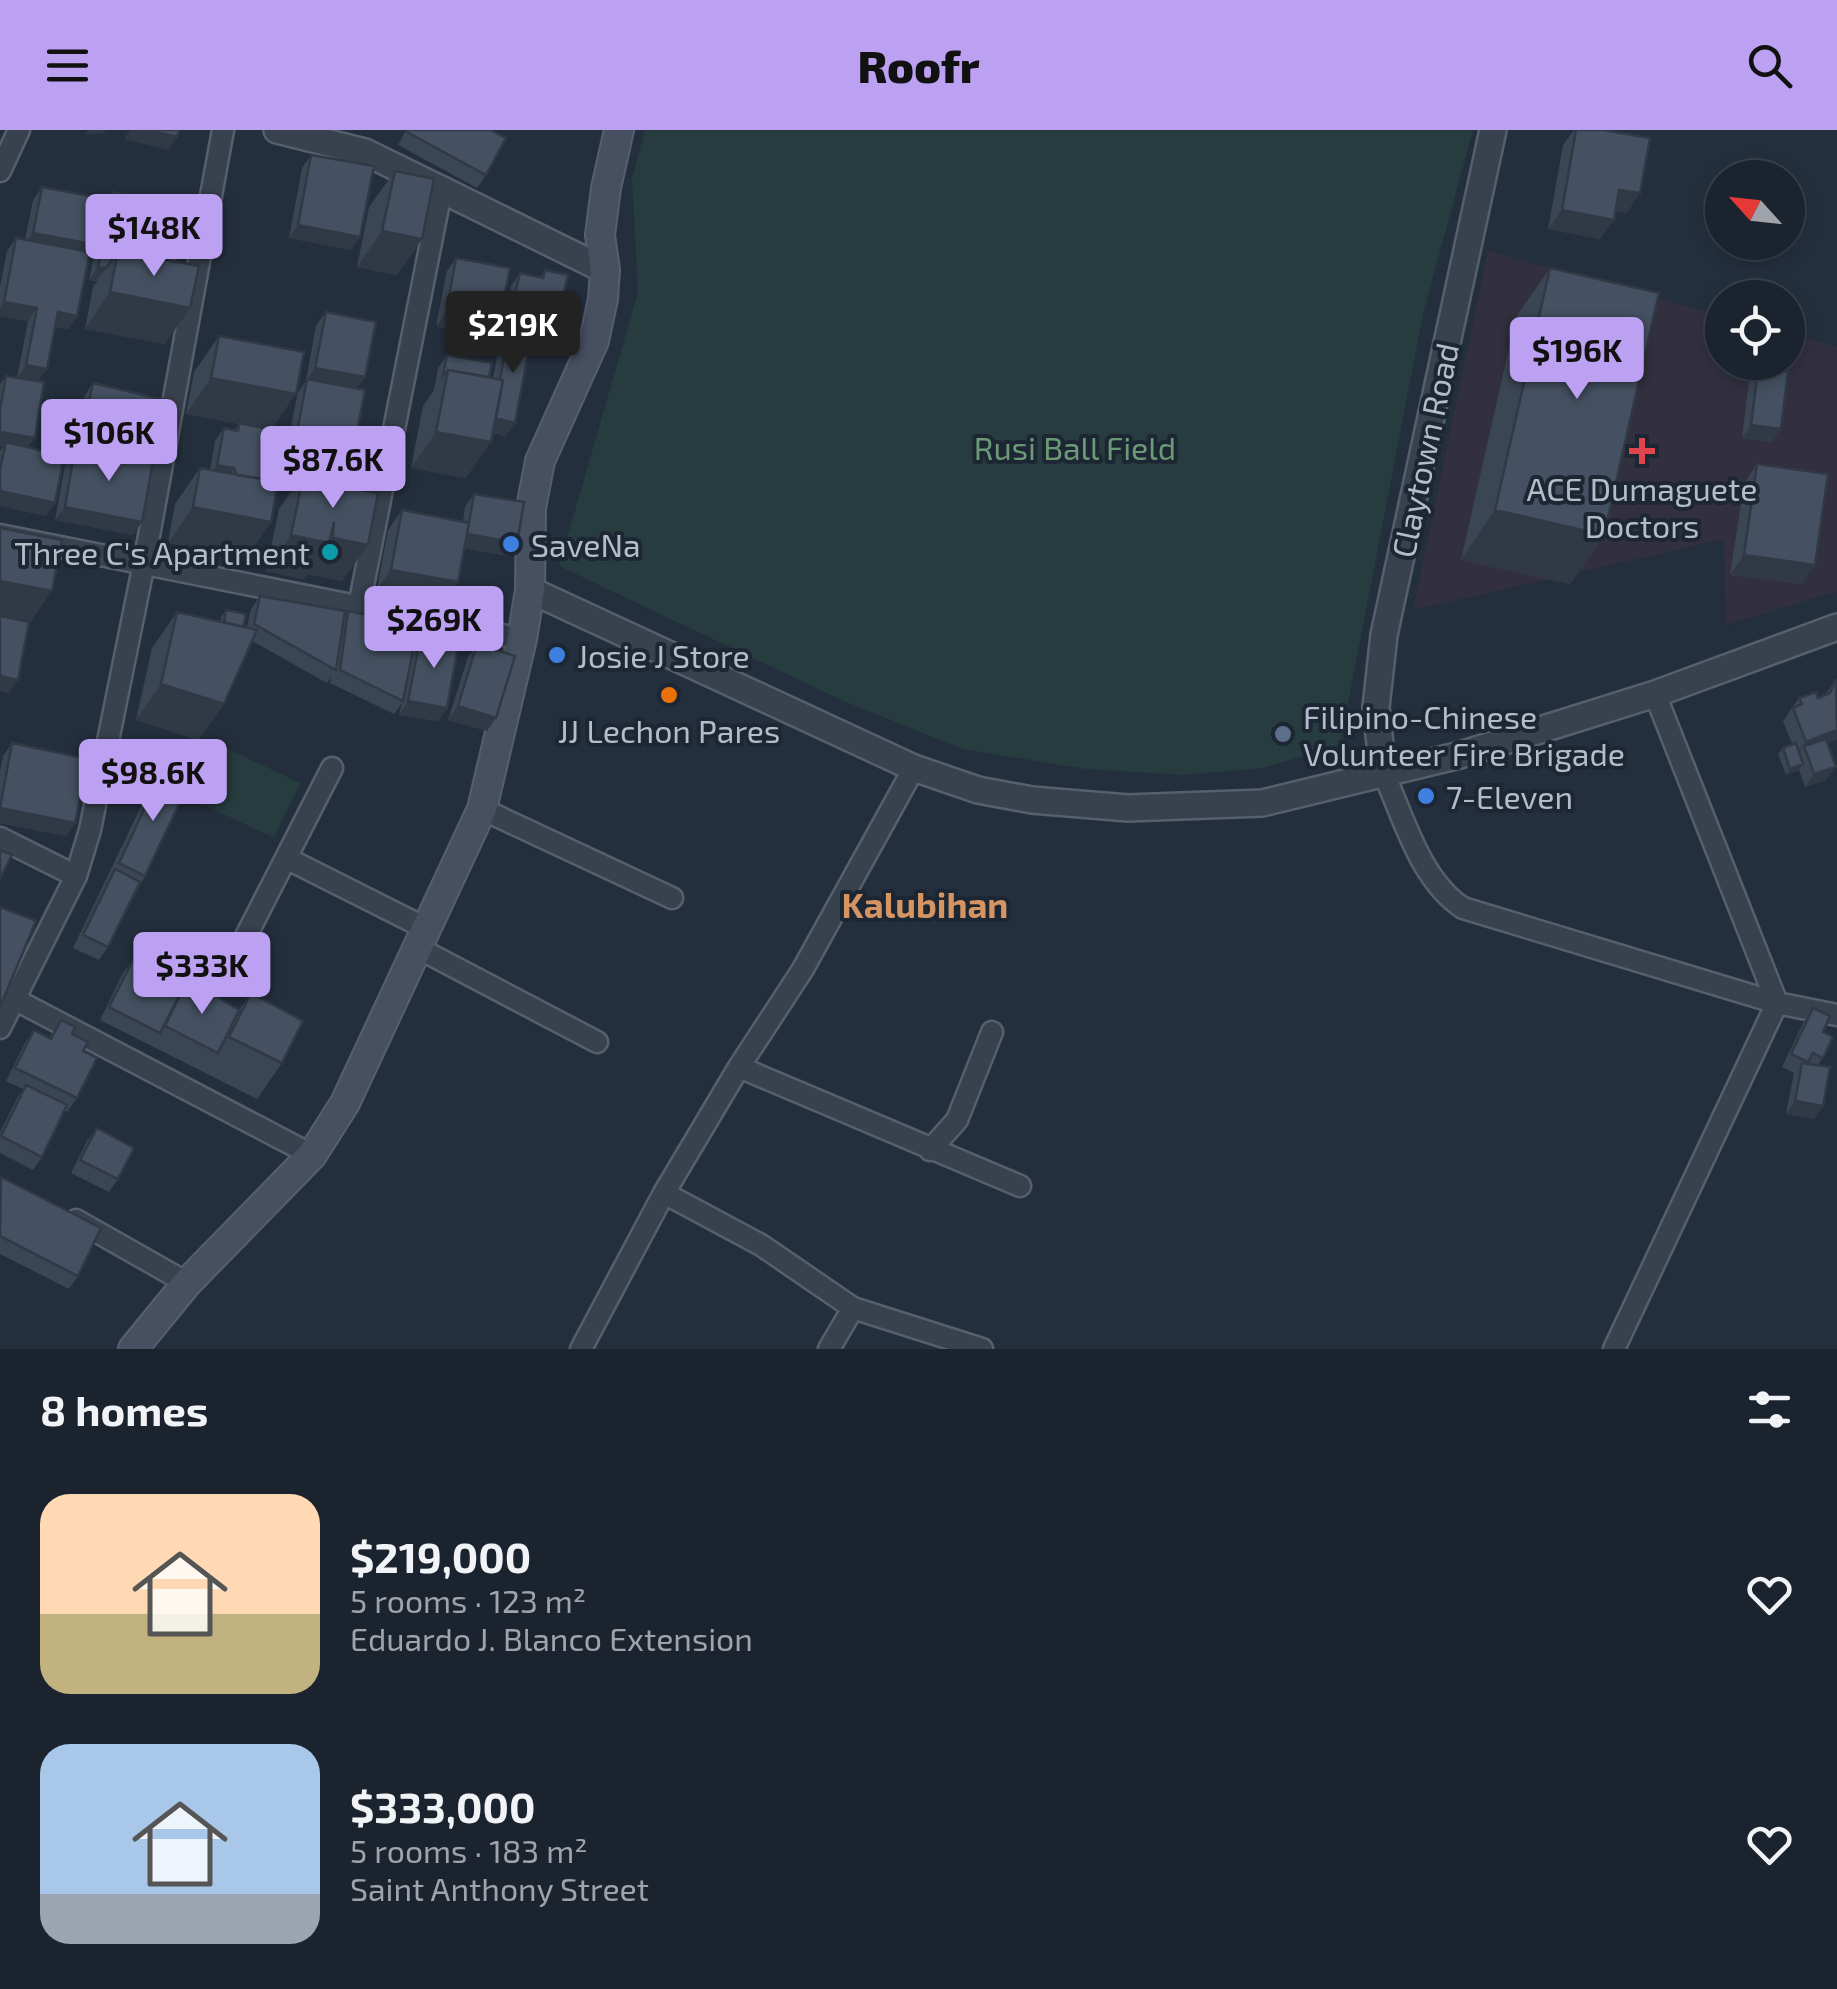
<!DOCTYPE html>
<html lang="en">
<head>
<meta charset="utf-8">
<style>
  :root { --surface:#1b232e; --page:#282f3a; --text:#f1f3f6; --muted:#a0a4aa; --line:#39404a; --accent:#bca0f2 }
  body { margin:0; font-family:"Exo 2",sans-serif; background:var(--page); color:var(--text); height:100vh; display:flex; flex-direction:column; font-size:38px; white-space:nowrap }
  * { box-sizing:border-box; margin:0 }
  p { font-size:32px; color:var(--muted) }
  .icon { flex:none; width:55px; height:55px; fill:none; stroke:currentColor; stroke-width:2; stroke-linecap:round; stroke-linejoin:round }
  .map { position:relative; height:1219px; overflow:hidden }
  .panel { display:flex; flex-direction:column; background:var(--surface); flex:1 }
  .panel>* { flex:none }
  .needle { width:65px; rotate:297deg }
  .controls { position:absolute; left:1705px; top:30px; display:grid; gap:20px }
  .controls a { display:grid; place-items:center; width:100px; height:100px; border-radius:50%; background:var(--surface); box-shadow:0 5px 15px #0003,0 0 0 2px var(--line); font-size:50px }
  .price { position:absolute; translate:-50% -85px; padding:0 22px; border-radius:10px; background:var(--accent); color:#111; font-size:32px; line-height:65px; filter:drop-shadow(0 2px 5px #0008) }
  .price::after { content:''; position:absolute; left:50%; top:60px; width:30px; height:22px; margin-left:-15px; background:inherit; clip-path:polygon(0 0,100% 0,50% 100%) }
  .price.selected { background:#222; color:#fff }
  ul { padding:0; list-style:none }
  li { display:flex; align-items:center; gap:30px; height:250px; padding:0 40px }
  li span { display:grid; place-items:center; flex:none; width:280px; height:200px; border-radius:30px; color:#555 }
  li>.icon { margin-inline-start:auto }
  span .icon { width:120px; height:120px; fill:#fffc; stroke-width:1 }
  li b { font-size:42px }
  h2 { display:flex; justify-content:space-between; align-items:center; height:120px; padding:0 40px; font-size:42px }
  header { display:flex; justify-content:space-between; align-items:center; height:130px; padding:0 40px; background:var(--accent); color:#111; font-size:45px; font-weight:800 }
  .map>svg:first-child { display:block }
  .medical { fill:#32303f }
  .green { fill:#263c3f }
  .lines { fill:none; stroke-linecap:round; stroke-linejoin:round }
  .minor-casing { stroke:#565f6c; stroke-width:25 }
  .tertiary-casing { stroke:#565f6c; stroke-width:30 }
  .secondary-casing { stroke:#565f6c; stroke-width:32 }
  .minor { stroke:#38414e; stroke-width:20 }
  .tertiary { stroke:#38414e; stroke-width:25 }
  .secondary { stroke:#465061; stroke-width:28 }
  .wall { fill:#3b4654 }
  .shaded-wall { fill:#303945 }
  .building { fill:#455162; stroke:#303945; stroke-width:2.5 }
  .health-dot { fill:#e0444e; stroke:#1d2633; stroke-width:4 }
  .shop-dot { fill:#3f7fe0; stroke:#1d2633; stroke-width:4 }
  .culture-dot { fill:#0f9aa8; stroke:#1d2633; stroke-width:4 }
  .food-dot { fill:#e8710a; stroke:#1d2633; stroke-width:4 }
  .service-dot { fill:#5c6f8a; stroke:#1d2633; stroke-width:4 }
  .labels { text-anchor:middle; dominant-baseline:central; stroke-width:8; stroke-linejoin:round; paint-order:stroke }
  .park-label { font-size:32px; fill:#6b9a76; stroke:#1d2633 }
  .street-label { font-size:32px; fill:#b4bcc9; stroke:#1d2633 }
  .poi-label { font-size:32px; fill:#b4bcc9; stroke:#1d2633; text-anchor:start }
  .neighbourhood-label { font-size:35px; font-weight:bold; fill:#d59563; stroke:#1d2633 }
</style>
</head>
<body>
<header><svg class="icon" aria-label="menu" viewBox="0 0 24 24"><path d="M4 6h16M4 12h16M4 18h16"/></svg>Roofr<svg class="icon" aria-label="search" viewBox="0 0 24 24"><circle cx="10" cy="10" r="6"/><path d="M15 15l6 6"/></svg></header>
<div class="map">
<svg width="1837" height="1219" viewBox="0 0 1837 1219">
  <rect width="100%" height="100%" fill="#242f3e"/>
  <!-- medical -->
  <path class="medical" d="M 1488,121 L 1722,186 L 1722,232 L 1788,232 L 1788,203 L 1837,217 L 1837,461 L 1726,495 L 1724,409 L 1413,480 Z"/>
  <!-- green -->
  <path class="green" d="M 645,0 L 1473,0 L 1423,184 L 1340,615 L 1263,638 L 1184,645 L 1086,639 L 963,619 L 846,572 L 559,436 L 638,162 L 632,49 Z
    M 207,609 L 300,653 L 274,708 L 182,664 Z"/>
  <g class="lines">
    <!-- minor casing -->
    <g class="minor-casing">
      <path id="minor" d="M 0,41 L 19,0
        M 0,405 L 522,509
        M 359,476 L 442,57
        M 1383,642 C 1404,688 1420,750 1463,778 L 1777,873 L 1837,885
        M 482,679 L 672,768
        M 0,708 L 76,746
        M 286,728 L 427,799
        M 244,810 L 332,638
        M 418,818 L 597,912
        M 14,869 L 312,1025
        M 0,898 L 76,746 L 90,700 L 144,433 L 223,0
        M 739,937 L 1020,1056
        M 930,1020 L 957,990 L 992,902
        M 664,1063 L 761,1115 L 853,1178 L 982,1219
        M 76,1090 L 187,1153
        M 581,1219 L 664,1063 L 739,937 L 803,839 L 914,638
        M 829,1219 L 853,1178
        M 1614,1219 L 1777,873 L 1655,564"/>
    </g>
    <!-- tertiary casing -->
    <g class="tertiary-casing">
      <path id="tertiary" d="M 277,0 L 365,22 L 605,140
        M 530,460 L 914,638 L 978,660 L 1032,670 L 1128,678 L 1262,673 L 1460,625 L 1655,564 L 1837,497
        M 1383,642 L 1376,577 L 1384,505 L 1493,0"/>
    </g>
    <!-- secondary casing -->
    <g class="secondary-casing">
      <path id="secondary" d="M 133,1219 L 187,1153 L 312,1025 L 345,973 L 482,679 L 522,509 L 530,460 L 531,378 L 540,331 L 594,211 L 603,169 L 605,140 L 600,105 L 606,58 L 619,0"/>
    </g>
    <!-- minor -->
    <use href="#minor" class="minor"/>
    <!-- tertiary -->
    <use href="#tertiary" class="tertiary"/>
    <!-- secondary -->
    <use href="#secondary" class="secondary"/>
  </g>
  <!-- wall -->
  <path class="wall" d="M 406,0 L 490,0 L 486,45 L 477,58 L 398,15 Z
    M 1574,0 L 1603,0 L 1627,83 L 1615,81 L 1614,90 L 1600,109 L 1548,99 L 1563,15 Z
    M 311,25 L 351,120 L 289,108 L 302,38 Z
    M 395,41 L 422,109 L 397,145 L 357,137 L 369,77 Z
    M 42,57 L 86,121 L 77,186 L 68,199 L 55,197 L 38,251 L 35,308 L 28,317 L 46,386 L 0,376 L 0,321 L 3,317 L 0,317 L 0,254 L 6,246 L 17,248 L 28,191 L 0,186 L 0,157 L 7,121 L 16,108 L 25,110 L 33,70 Z
    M 113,62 L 176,132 L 165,214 L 85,199 L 93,157 L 97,151 L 89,150 L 104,75 Z
    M 456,128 L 490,207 L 436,196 L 447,141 Z
    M 1550,138 L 1604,405 L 1570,454 L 1461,430 L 1516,187 Z
    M 545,140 L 544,221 L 529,217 L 515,293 L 505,306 L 493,303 L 466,348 L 411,338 L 423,276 L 434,260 L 438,238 L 447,225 L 493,248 L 499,216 L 503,211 L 498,210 L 511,156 L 520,143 L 540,148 Z
    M 326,182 L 357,259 L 342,342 L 284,331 L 298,262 L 306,251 L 316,195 Z
    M 219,206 L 271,299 L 263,349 L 271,392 L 246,428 L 168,413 L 175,374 L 200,338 L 210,340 L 215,311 L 224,298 L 235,300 L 239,294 L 186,284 L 194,242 Z
    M 1758,239 L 1772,312 L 1742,308 L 1749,252 Z
    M 93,253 L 158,313 L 77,297 L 84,267 Z
    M 75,317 L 133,405 L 55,390 L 66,330 Z
    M 1757,334 L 1815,435 L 1802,454 L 1730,445 L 1744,354 Z
    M 304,343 L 341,357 L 368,415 L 342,451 L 307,444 L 304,449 L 266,441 L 279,379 Z
    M 474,364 L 508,426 L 464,418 L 458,452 L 444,471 L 377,459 L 388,400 L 402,380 L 463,392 L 465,377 Z
    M 260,466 L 344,487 L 348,481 L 414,514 L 421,504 L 447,578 L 438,591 L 399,585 L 402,573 L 394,584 L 330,553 L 331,547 L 327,553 L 252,511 L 224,574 L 198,610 L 136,590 L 152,518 L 177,482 L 220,492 L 221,487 L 226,480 L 244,497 L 247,497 L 251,479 Z
    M 477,514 L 487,601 L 448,590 L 468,527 Z
    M 1836,549 L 1837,609 L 1828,613 L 1826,650 L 1805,657 L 1799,640 L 1786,645 L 1778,624 L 1783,618 L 1792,614 L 1783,591 L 1799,568 L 1818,568 L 1825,565 Z
    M 12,613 L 66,706 L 0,693 L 0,641 L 3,626 Z
    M 161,643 L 145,746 L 108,817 L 99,830 L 73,818 L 148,662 Z
    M 133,830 L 184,856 L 188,849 L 239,880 L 251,863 L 282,933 L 257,969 L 100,890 L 123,843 Z
    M 1813,878 L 1823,902 L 1823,928 L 1818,935 L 1823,976 L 1814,989 L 1786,984 L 1794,943 L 1782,937 L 1804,891 Z
    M 61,890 L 72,904 L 83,921 L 77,968 L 67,982 L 65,980 L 42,1027 L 33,1040 L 0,1023 L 0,1002 L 17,968 L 23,959 L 6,951 L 25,913 L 34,900 L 49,908 Z
    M 97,998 L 118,1049 L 109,1062 L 71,1043 L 87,1011 Z
    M 0,1048 L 78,1146 L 69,1159 L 0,1124 Z"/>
  <!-- shaded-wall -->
  <path class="shaded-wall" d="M 88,0 L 106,0 L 104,3 L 85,5 Z
    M 130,0 L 149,0 L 177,7 L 168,20 L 124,9 Z
    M 1619,60 L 1640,63 L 1627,83 L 1606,79 Z
    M 1562,80 L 1614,90 L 1600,109 L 1548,99 Z
    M 298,95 L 360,107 L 351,120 L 289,108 Z
    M 382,101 L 422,109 L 397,145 L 357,137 Z
    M 33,103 L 91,114 L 82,127 L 24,116 Z
    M 98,137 L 106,138 L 97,151 L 89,150 Z
    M 110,162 L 190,178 L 165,214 L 85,199 Z
    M 4,172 L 37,178 L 28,191 L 0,186 L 0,178 Z
    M 58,182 L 77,186 L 68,199 L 49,196 Z
    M 446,183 L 499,193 L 490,207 L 436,196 Z
    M 507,197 L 554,208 L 544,221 L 507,212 L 509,203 L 503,211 L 498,210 Z
    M 26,235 L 47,239 L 37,252 L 17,248 Z
    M 315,238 L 365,247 L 356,260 L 306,251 Z
    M 211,248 L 296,264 L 271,300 L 186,284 Z
    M 86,284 L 167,300 L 158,313 L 77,297 Z
    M 492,287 L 515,293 L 505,306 L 483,300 Z
    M 1751,295 L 1781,299 L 1772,312 L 1742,308 Z
    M 0,302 L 35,308 L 25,321 L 6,312 L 3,317 L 0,317 Z
    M 436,302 L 491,312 L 466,348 L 411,338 Z
    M 294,318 L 352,329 L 342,342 L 284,331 Z
    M 217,335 L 234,338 L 225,351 L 208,348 Z
    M 0,361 L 55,373 L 46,386 L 0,376 Z
    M 65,377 L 142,392 L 133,405 L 55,390 Z
    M 193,377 L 271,392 L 246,428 L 168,413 Z
    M 1495,380 L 1604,405 L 1570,454 L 1461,430 Z
    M 467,404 L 517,413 L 508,426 L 458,417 Z
    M 291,405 L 329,413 L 333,408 L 368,415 L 342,451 L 307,444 L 304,449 L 266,441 Z
    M 1744,425 L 1815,435 L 1802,454 L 1730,445 Z
    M 391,440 L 458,452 L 444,471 L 377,459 Z
    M 0,451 L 52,461 L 27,497 L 0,492 Z
    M 0,546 L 18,550 L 9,563 L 0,561 Z
    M 161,554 L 224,574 L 198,610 L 136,590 Z
    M 408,571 L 447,578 L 438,591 L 399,585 Z
    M 458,576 L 496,588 L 487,601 L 448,590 Z
    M 1837,600 L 1837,609 L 1806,621 L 1804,616 L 1796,625 L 1806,612 Z
    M 1803,634 L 1799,640 L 1786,645 L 1790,639 Z
    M 1836,637 L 1826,650 L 1805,657 L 1814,644 Z
    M 0,678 L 75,693 L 66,706 L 0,693 Z
    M 1795,971 L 1823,976 L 1814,989 L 1786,984 Z"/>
  <!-- building -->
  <path class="building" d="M 149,0 L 179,0 L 177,7 Z
    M 408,0 L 490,0 L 506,8 L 486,45 L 407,2 Z
    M 1576,0 L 1603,0 L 1650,8 L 1640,63 L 1619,60 L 1614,90 L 1562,80 Z
    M 311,25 L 374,36 L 360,107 L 298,95 Z
    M 395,41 L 434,49 L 422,109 L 382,101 Z
    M 42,57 L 100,68 L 91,114 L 33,103 Z
    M 113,62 L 187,76 L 176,132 L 118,121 L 106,138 L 98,137 Z
    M 16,108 L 90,122 L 77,186 L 58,182 L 47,239 L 26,235 L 37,178 L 4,172 Z
    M 118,121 L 199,136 L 190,178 L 110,162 Z
    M 456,128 L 510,138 L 499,193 L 446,183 Z
    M 1550,138 L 1659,163 L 1604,405 L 1495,380 Z
    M 545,140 L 568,145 L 554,208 L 507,197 L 520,143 L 543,148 Z
    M 326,182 L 376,192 L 365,247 L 315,238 Z
    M 509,203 L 531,208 L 515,293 L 496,288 L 503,250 L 500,249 Z
    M 219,206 L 304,222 L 296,264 L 211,248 Z
    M 447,225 L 492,233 L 489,247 L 448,240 L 443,246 Z
    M 1758,239 L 1788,242 L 1781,299 L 1751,295 Z
    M 448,240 L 503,250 L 491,312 L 436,302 Z
    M 6,246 L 44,252 L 35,308 L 0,302 L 0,280 Z
    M 307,249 L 365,260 L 352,329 L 294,318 Z
    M 93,253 L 173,272 L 167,300 L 86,284 Z
    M 239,293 L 273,300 L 263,349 L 237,345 L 234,338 L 217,335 L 224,298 L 238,301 Z
    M 6,312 L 64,326 L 55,373 L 0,361 L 0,339 Z
    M 75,317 L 153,332 L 142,392 L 65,377 Z
    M 1757,334 L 1828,344 L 1815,435 L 1744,425 Z
    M 200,338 L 278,352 L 271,392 L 193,377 Z
    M 304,343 L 342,351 L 341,357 L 378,363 L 368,415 L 333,408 L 334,392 L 329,413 L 291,405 Z
    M 474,364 L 524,372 L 517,413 L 467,404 Z
    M 402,380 L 469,393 L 458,452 L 391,440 Z
    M 0,398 L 62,410 L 52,461 L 0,451 Z
    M 260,466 L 345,481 L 336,540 L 254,494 Z
    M 226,480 L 246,484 L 243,497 L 224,492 Z
    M 348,481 L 418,495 L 403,571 L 340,540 Z
    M 177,482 L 257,500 L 224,574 L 161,554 Z
    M 0,486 L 29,492 L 18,550 L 0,546 Z
    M 421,504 L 459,511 L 447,578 L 408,571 Z
    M 477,514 L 515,526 L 496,588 L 458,576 Z
    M 1836,549 L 1837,600 L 1806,612 L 1793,578 L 1802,574 L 1799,568 L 1816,562 L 1818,568 L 1830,563 Z
    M 1826,609 L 1836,637 L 1814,644 L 1804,616 Z
    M 12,613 L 88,629 L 75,693 L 0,678 Z
    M 1796,613 L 1803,634 L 1790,639 L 1783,618 Z
    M 161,643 L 188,655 L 145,746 L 119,733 Z
    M 0,720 L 12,725 L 0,749 Z
    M 115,739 L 140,752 L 108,817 L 83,805 Z
    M 0,777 L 36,791 L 0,877 Z
    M 133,830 L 184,856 L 160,903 L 109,877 Z
    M 188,849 L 239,880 L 218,923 L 165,896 Z
    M 251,863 L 303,891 L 282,933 L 229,907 Z
    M 1813,878 L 1830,886 L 1823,902 L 1833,907 L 1823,928 L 1813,923 L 1808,932 L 1791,924 Z
    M 61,890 L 75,897 L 72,904 L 88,912 L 83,921 L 97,928 L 77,968 L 15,938 L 34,900 L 51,909 Z
    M 1802,933 L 1830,937 L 1823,976 L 1795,971 Z
    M 26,955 L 67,975 L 42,1027 L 1,1006 Z
    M 97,998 L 134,1018 L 118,1049 L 80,1030 Z
    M 1,1047 L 101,1098 L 78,1146 L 0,1106 Z"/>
  <!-- markers -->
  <path class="health-dot" d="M1637 306h10v10h10v10h-10v10h-10v-10h-10v-10h10z"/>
  <g class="shop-dot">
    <circle cx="511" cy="414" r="10"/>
    <circle cx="557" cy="525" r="10"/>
    <circle cx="1426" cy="666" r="10"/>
  </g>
  <circle class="culture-dot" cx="330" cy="422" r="10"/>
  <circle class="food-dot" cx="669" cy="565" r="10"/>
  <circle class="service-dot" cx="1283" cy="604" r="10"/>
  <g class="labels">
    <!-- park labels -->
    <g class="park-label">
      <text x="1075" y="317">Rusi Ball Field</text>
    </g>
    <!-- street labels -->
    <g class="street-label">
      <text transform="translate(1424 320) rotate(-78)">Claytown Road</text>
    </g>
    <!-- poi labels -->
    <g class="poi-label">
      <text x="1642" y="358" text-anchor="middle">ACE Dumaguete<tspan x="1642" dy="37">Doctors</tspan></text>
      <text x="531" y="414">SaveNa</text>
      <text x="310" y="422" text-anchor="end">Three C's Apartment</text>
      <text x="577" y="525">Josie J Store</text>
      <text x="1303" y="586">Filipino-Chinese<tspan x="1303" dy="37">Volunteer Fire Brigade</tspan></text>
      <text x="669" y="600" text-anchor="middle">JJ Lechon Pares</text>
      <text x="1446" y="666">7-Eleven</text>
    </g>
    <!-- neighbourhood labels -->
    <g class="neighbourhood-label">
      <text x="925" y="774">Kalubihan</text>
    </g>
  </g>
</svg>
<div class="controls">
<a><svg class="needle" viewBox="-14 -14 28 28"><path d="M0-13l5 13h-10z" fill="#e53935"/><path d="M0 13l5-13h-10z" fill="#a0a4aa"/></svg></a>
<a><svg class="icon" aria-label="locate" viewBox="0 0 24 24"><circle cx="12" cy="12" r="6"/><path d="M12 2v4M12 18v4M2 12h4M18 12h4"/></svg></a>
</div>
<b class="price" style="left:154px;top:149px">$148K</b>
<b class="price selected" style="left:513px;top:246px">$219K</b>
<b class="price" style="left:1577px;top:272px">$196K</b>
<b class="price" style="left:109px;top:354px">$106K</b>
<b class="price" style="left:333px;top:381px">$87.6K</b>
<b class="price" style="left:434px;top:541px">$269K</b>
<b class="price" style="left:153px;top:694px">$98.6K</b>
<b class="price" style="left:202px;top:887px">$333K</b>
</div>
<section class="panel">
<h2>8 homes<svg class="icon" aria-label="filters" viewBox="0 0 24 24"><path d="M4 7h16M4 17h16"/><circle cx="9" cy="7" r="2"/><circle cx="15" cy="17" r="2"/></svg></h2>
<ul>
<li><span style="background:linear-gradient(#ffd9b3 60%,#c2b280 0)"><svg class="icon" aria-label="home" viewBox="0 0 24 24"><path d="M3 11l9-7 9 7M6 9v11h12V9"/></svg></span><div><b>$219,000</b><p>5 rooms · 123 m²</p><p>Eduardo J. Blanco Extension</p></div><svg class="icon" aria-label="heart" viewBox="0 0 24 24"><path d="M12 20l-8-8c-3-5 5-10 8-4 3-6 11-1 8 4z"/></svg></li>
<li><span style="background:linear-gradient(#a9c7e8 75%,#9aa5b1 0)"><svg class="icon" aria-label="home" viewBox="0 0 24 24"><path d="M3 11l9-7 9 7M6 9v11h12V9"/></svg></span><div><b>$333,000</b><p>5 rooms · 183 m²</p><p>Saint Anthony Street</p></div><svg class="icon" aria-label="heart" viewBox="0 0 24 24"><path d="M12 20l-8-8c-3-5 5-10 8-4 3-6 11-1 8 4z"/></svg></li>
</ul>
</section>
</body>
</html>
